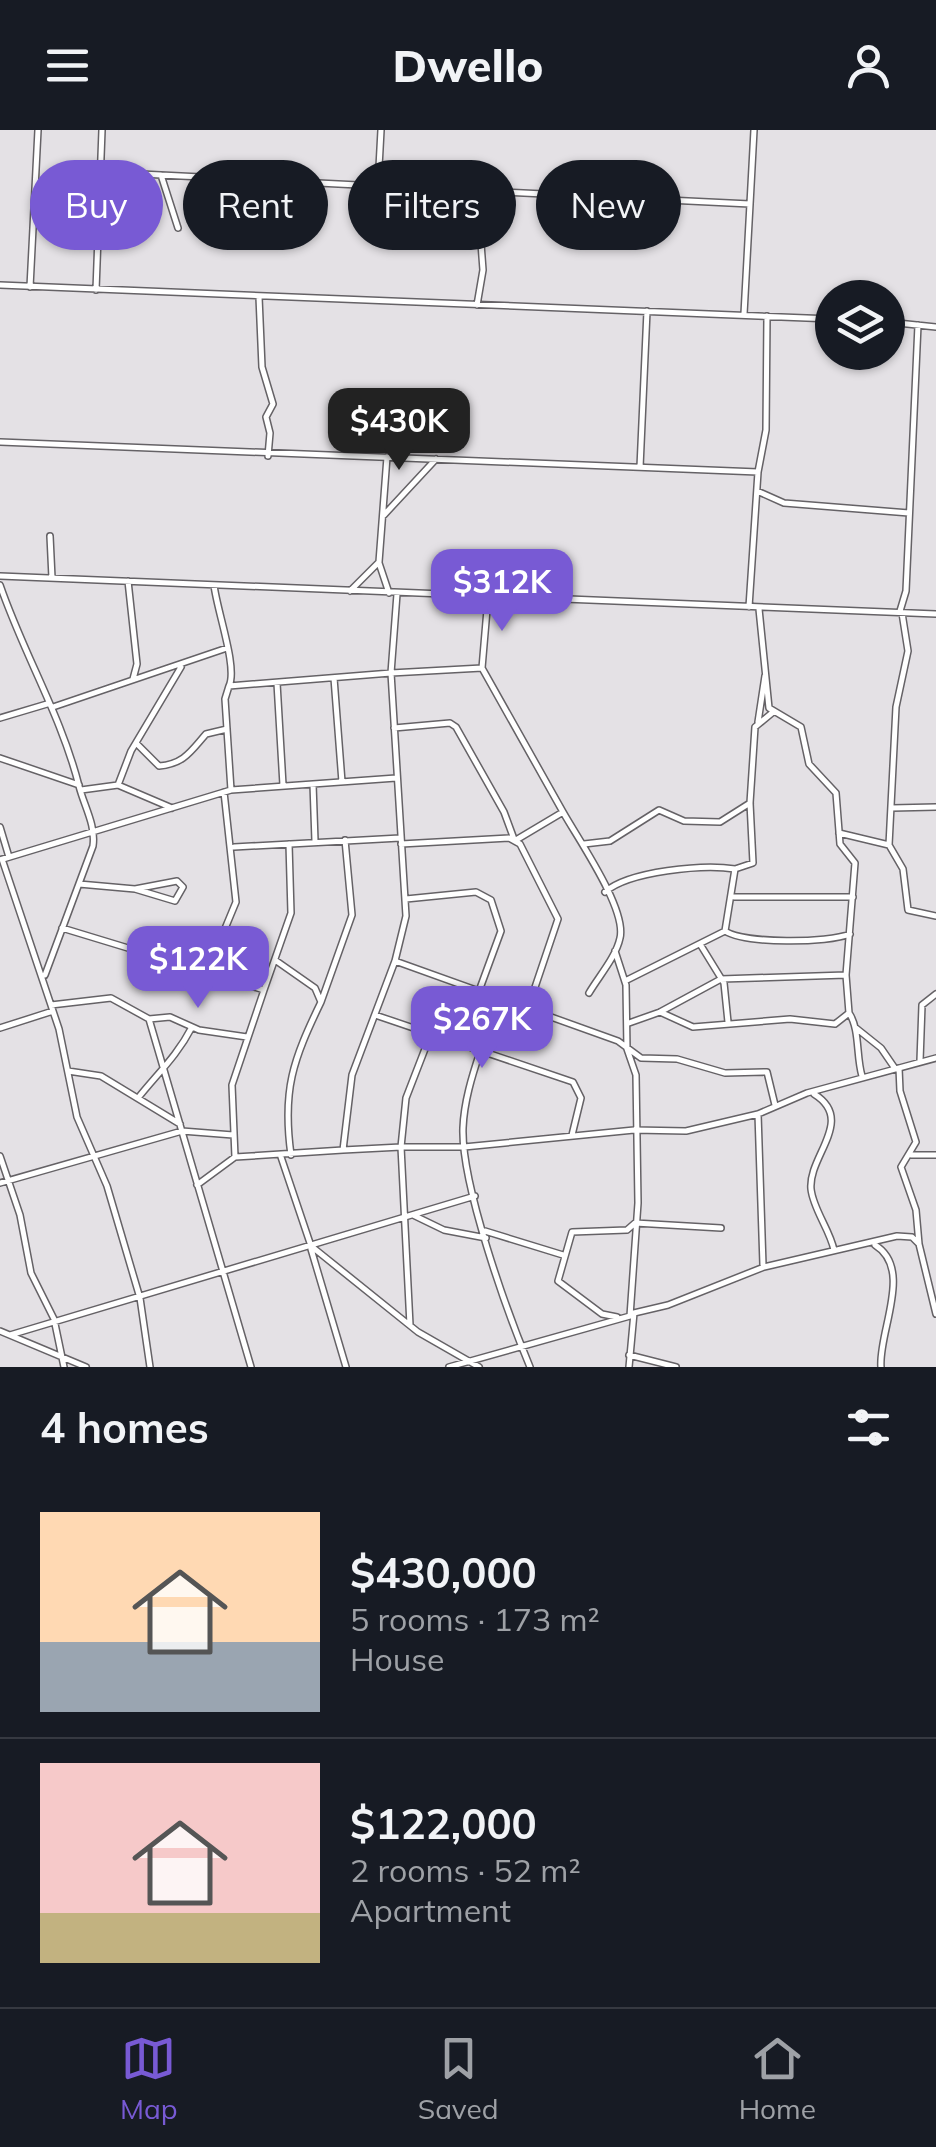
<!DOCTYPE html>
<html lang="en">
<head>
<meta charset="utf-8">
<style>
  :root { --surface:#171b24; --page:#20242c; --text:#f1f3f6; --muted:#9ea1a6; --line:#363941; --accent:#785ad4 }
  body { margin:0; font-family:Mulish,sans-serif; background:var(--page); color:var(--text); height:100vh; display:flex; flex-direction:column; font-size:38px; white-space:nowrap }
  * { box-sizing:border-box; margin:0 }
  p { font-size:32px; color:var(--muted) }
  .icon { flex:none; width:55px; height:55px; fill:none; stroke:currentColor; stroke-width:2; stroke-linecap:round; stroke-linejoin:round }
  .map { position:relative; height:1237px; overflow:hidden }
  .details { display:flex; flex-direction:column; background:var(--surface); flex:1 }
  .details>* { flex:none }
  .banner { position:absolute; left:30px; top:30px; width:878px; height:90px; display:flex; gap:20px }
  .fabs { position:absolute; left:815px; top:150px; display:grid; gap:20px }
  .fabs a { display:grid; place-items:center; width:90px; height:90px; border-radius:50%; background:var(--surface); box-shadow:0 2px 8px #0004; font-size:50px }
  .price { position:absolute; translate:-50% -85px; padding:0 22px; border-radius:20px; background:var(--accent); color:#fff; font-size:32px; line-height:65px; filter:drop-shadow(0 2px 5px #0008) }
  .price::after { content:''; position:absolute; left:50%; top:60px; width:30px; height:22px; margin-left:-15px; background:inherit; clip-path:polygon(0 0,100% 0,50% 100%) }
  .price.current { background:#222; color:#fff }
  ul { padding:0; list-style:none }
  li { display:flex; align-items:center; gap:30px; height:250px; padding:0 40px }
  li+li { border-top:2px solid var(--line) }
  li span { display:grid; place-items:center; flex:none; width:280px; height:200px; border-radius:0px; color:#555 }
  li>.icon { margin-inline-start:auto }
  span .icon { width:120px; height:120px; fill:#fffc; stroke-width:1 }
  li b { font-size:42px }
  h2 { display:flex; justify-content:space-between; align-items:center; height:120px; padding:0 40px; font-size:42px }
  .chip { padding:0 35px; border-radius:45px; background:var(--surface); box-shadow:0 2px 8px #0004; font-size:35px; line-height:90px }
  .chip.current { background:var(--accent); color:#fff }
  header { display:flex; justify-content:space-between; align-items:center; height:130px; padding:0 40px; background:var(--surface); font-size:45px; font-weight:800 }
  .tabs { display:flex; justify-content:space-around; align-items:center; height:140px; border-top:2px solid var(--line); background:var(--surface); font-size:28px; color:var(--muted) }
  .tabs a { display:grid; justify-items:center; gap:5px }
  .tabs .current { color:var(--accent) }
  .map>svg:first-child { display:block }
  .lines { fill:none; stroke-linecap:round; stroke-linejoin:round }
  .street-casing { stroke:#656266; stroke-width:8 }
  .street { stroke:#fff; stroke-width:5 }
</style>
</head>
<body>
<header><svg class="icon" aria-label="menu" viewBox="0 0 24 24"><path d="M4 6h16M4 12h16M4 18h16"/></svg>Dwello<svg class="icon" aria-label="person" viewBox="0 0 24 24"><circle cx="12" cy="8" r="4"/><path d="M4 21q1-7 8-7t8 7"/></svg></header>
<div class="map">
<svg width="936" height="1237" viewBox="0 0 936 1237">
  <rect width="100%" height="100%" fill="#e4e1e5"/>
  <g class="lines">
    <!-- street casing -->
    <g class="street-casing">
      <path id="street" d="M 101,42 L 378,56 L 381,0
        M 161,45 L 178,98
        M 378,56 L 750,74 L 754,0
        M 477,60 L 483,140 L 477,175
        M 608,108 L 610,65
        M 0,155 L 832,189
        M 30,157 L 38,0
        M 96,160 L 102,0
        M 259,167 L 262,237 L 273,274 L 266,287 L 270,303 L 268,326
        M 744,184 L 750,74
        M 888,192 L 936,197
        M 0,312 L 758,342 L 749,477
        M 640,337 L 647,181
        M 758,342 L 766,300 L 767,186
        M 757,361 L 784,373 L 909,383
        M 384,385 L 436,329
        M 50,406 L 52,448
        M 379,433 L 389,463
        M 0,446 L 936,484
        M 128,451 L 137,534 L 133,549
        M 0,455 C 24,525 61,585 79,656 C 84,676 96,695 93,716 L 45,845
        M 214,455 C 217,481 238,538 229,556
        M 350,461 L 379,432 L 387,327
        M 397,464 L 391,543 L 482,538 L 563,682 L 516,710
        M 900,481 L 906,461 L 918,195
        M 482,538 L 488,468
        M 334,548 L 342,652
        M 277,553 L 283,655
        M 53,577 L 227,518
        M 0,588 L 47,574
        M 758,592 L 765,546
        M 394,598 L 450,593 L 456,597 L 504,682 L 514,709
        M 136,613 L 159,636 C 184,634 191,621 206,604 L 227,599
        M 0,628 L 79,655
        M 313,654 L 315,711
        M 118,655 L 131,621 L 181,537
        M 81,660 L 118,655 L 172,678
        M 224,662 L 236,772 L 207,842 L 264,860 L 232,955 L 235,1027 L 343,1020 L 352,945 L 395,831 L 406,786 L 391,543 L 229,556 L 225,569 L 231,660
        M 892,678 L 936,677
        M 563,682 C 578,709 627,779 620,808 C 616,827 599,846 589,863
        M 0,697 L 9,727
        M 839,703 L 889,715 L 903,739 L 908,780 L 936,786
        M 401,714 L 509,708 L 520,714 L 558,789 L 528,878
        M 584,714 L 610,711 L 659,680 L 684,691 L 720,692 L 750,673
        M 889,715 L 896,577 L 908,521 L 902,483
        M 234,717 L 400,708
        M 2,729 L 59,899 L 77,987 L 107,1056 L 140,1168 L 150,1237
        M 3,729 L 231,660 L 396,648
        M 735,739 L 753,733 L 750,673 L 755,597 L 772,583
        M 79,754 L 135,759 L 175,771 L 183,757 L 177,751 L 135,759
        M 605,762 C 629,741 704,734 735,739 L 725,801 L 625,851
        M 734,767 L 853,767
        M 406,769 L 476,762 L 491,770 L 501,801 L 479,861
        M 62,798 L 207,842
        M 725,801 C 745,814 828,813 850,804
        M 700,814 L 724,853 L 728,892
        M 275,830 L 315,858 L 321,872 L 352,785 L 345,710
        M 395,831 L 618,911 L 641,928 L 677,929 L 725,943 L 767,942 L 775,975
        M 264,860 L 291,783 L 289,714
        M 51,875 L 111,868 L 149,889 L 251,1237
        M 660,882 L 693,897 L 790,889 L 835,894 L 849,883 L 846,845 L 855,733 L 840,714 L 836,663 L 809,634 L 801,597 L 769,578 L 759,479
        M 849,883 C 860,899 856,926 862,946
        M 375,885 L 573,952 L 581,968 L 572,1005
        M 149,889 L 170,887 L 199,900 L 247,907
        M 629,893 L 660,882 L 721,849 L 846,845
        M 0,898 L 53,881
        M 856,898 L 881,918 L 894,937
        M 480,922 C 472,946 464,972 463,998 C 461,1054 507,1182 530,1237
        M 920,931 L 922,875 L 936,864
        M 899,938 L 900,961 L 916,1012 L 901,1037 L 916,1080 L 919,1114
        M 68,941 L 101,946 L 180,994
        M 814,964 C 856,990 808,1026 811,1059 C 813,1079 830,1100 834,1120
        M 138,968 C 158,943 177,926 192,897
        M 758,984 L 763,1135
        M 343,1020 L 401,1017 L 406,968 L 430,906
        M 291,1025 C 282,960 293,930 321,872
        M 911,1025 L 936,1025
        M 0,1026 L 20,1085 L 31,1143 L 54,1189 L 64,1237
        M 281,1027 L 311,1116 L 418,1202 L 479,1237
        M 0,1053 L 182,1001 L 233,1005
        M 197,1055 L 235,1027
        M 413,1085 L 444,1100 L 486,1108
        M 485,1101 L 563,1125
        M 875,1115 C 914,1139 878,1202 881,1237
        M 311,1119 L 346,1237
        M 617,1187 L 602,1184 L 558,1151 L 572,1102 L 627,1100 L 635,1093 L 721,1098
        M 410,1195 L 401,1017 L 464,1017 L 634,1000 L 686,1001 L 758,984 L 807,963 L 936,928
        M 0,1201 L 86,1237
        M 10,1205 L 475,1066
        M 629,1225 L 676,1237
        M 449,1237 L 630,1186 L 638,1073 L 636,945 L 627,919 L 626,855 L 615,821
        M 629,1237 L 634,1183 L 668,1175 L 764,1137 L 897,1106 L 912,1107 L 919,1114 L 936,1184"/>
    </g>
    <!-- street -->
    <use href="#street" class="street"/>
  </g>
</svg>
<div class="fabs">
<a><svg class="icon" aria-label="layers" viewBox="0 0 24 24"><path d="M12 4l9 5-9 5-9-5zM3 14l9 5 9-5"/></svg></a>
</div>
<b class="price current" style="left:399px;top:343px">$430K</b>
<b class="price" style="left:502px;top:504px">$312K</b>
<b class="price" style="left:198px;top:881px">$122K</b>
<b class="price" style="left:482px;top:941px">$267K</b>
<div class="banner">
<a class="chip current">Buy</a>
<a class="chip">Rent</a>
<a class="chip">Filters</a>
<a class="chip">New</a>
</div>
</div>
<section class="details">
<h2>4 homes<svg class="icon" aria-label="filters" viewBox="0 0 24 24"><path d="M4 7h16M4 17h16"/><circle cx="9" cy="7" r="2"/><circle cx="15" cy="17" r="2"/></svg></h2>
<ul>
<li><span style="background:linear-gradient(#ffd9b3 65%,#9aa5b1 0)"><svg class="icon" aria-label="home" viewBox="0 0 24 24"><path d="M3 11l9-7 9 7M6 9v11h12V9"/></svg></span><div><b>$430,000</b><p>5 rooms · 173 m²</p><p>House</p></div></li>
<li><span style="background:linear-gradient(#f6c9c9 75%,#c2b280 0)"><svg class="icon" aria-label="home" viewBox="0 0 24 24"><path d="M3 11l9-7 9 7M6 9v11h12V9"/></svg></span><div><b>$122,000</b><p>2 rooms · 52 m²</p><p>Apartment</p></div></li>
</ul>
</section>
<nav class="tabs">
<a class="current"><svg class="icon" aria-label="map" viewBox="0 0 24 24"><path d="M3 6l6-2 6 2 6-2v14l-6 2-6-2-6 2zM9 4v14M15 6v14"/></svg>Map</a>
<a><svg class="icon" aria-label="saved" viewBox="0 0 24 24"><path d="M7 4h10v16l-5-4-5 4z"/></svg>Saved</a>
<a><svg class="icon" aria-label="home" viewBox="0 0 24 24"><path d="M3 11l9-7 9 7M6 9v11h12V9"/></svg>Home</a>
</nav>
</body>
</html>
